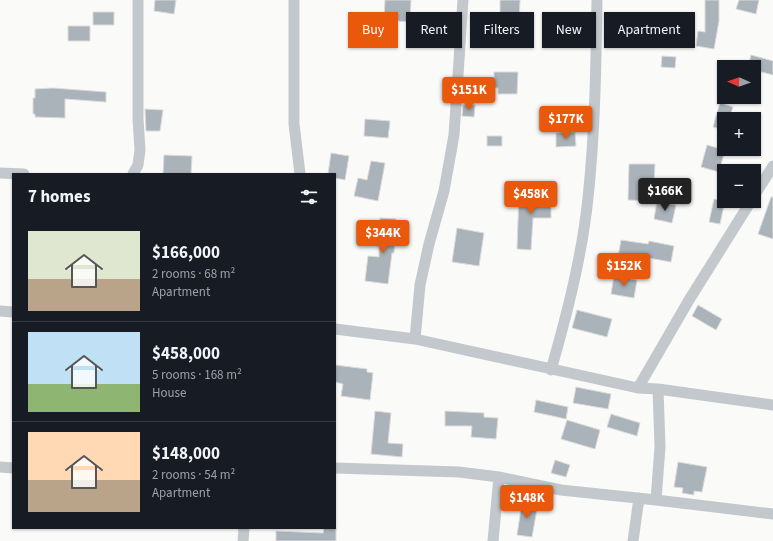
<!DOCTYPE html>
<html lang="en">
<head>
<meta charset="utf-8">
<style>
  :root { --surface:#171b24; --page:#242831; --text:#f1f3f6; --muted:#9ea1a6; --line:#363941; --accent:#ea580c }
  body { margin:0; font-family:"Source Sans 3",sans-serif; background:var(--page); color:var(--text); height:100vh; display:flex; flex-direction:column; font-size:15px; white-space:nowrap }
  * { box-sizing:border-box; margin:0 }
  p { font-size:13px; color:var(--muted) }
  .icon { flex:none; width:22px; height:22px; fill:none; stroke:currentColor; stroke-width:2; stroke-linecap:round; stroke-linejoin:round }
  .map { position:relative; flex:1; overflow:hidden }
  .drawer { position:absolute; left:12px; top:173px; width:324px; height:356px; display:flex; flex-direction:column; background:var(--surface); border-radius:0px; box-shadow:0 1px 3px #0004 }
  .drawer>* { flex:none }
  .top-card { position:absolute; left:348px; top:12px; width:365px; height:36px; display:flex; gap:8px }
  .needle { width:26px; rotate:272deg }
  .tools { position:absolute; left:717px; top:60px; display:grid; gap:8px }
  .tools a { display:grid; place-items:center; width:44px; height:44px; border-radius:0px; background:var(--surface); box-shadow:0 1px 3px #0004; font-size:20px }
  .price { position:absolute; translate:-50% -34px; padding:0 9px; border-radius:4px; background:var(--accent); color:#fff; font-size:13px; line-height:26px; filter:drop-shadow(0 1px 2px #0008) }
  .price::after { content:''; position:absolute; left:50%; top:24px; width:12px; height:9px; margin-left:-6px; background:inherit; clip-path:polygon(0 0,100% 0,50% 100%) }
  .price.selected { background:#222; color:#fff }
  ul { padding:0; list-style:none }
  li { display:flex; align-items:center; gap:12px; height:100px; padding:0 16px }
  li+li { border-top:1px solid var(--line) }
  li span { display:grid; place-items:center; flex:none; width:112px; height:80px; border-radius:0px; color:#555 }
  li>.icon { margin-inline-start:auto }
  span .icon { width:48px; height:48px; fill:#fffc; stroke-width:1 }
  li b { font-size:17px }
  h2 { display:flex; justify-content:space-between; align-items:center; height:48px; padding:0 16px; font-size:17px }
  .tag { padding:0 14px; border-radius:0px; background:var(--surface); box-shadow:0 1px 3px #0004; font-size:14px; line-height:36px }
  .tag.selected { background:var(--accent); color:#fff }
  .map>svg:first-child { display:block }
  .building { fill:#aab3b9; stroke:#dcdcda }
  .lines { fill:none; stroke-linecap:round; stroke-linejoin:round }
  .minor { stroke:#c3c8cc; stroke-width:11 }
</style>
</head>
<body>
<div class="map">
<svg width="773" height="541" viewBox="0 0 773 541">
  <rect width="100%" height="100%" fill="#fafaf8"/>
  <!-- building -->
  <path class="building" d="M 155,0 L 176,0 L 174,14 L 154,11 Z
    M 385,0 L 411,0 L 410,22 L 384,20 Z
    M 500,0 L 520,0 L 519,27 L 500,27 Z
    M 705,0 L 719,0 L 719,21 L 714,49 L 696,46 L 698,31 L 705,32 Z
    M 739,0 L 759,0 L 756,14 L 736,9 Z
    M 93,12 L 114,12 L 114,25 L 93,25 Z
    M 68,26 L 90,26 L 90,41 L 68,41 Z
    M 751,55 L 773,61 L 773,75 L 754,70 L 754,67 L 748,67 Z
    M 662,56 L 676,57 L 675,68 L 661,67 Z
    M 494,72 L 518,72 L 517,94 L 498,94 L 498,88 L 494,88 Z
    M 53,88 L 106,92 L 106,102 L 65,99 L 65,118 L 35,117 L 35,114 L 33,114 L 33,98 L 35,98 L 35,89 Z
    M 721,99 L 724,99 L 724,104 L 733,107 L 729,119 L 724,119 L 724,130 L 713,127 Z
    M 463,105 L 475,105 L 474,117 L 462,116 Z
    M 145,109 L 163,110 L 160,131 L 146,131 Z
    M 365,119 L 390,121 L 388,138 L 364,136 Z
    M 575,132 L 576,146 L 556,147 L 556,133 Z
    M 487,136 L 502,136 L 502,146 L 487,146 Z
    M 707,145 L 725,150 L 719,172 L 701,167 Z
    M 331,153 L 349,156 L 345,180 L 335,178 L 335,174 L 328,174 Z
    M 164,155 L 192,156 L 191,174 L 163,174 Z
    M 371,161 L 385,163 L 378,201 L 354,196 L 358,178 L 367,180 Z
    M 629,164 L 655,164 L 653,201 L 628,200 Z
    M 519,192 L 551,192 L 551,218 L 533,218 L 531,250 L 517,249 Z
    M 771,197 L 773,197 L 773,239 L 758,234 Z
    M 714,199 L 725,201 L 720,224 L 709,222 Z
    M 657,201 L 676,205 L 672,223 L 654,219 Z
    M 380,218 L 396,219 L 394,253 L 392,253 L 388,284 L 365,281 L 368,256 L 379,257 Z
    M 457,228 L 484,233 L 479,266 L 452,262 Z
    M 621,240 L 648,244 L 649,241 L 674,246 L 671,262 L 643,257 L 642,261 L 618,257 Z
    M 614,276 L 637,280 L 634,298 L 611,294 Z
    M 698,305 L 722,319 L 716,330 L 692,316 Z
    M 577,310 L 612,319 L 607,337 L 572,328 Z
    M 335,365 L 367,369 L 367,372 L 373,373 L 370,400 L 341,396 L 343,384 L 335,382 Z
    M 576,387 L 611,394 L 608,409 L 573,403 Z
    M 536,400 L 568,407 L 566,419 L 534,412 Z
    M 375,411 L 391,413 L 388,443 L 403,444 L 402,457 L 371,454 Z
    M 445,411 L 484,413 L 484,417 L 498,418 L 496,439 L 471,437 L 472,426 L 445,426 Z
    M 611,414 L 640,423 L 637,436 L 607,427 Z
    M 567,420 L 600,430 L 595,449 L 561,439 Z
    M 555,460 L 570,465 L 566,477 L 551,473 Z
    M 678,462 L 707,467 L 702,492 L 694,491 L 694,495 L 682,493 L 683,488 L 674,487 Z
    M 522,502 L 538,504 L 532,537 L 517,535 Z
    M 324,528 L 336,528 L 336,541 L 276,541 L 276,531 L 323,533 Z"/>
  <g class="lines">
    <!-- minor -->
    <path class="minor" d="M 294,0 L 294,124 L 300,174
      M 0,173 L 24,174
      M 133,174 L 138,165 L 140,150 L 138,119 L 138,0
      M 754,196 L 773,166
      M 0,311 L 13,312
      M 335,329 L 415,339 L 638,388 L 658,389 L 773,405
      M 415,339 L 420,285 L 429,244 L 444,191 L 454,135 L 463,0
      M 551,370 C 567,314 582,256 588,198 C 595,132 596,66 597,0
      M 638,388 L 689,300 L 751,201
      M 0,467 L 13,468
      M 335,468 L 459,472 L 499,477 L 561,490 L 656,500 L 660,447 L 658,389
      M 656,500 L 773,514
      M 243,541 L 244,528
      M 493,541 L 499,477
      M 633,541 L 639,498"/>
  </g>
</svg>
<div class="tools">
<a><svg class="needle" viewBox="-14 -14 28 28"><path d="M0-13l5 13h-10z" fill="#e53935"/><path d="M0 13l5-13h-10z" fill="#9ea1a6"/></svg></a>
<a>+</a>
<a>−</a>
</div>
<b class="price" style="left:469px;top:111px">$151K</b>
<b class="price" style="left:566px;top:140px">$177K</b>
<b class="price selected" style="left:665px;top:212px">$166K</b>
<b class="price" style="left:531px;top:215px">$458K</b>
<b class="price" style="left:383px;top:254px">$344K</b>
<b class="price" style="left:624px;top:287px">$152K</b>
<b class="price" style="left:527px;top:519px">$148K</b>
<div class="top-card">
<a class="tag selected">Buy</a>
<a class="tag">Rent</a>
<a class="tag">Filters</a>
<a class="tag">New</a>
<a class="tag">Apartment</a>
</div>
<section class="drawer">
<h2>7 homes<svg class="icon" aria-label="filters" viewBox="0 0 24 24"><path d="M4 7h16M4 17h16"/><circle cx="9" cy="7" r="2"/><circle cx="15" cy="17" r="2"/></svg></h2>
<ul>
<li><span style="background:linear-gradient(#dfe7d0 60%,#b9a48a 0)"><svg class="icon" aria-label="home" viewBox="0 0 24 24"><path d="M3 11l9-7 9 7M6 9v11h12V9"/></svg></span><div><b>$166,000</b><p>2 rooms · 68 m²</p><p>Apartment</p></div></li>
<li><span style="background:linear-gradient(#bfe0f5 65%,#8fb573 0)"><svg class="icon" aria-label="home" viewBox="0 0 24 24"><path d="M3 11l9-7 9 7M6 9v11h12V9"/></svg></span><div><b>$458,000</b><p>5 rooms · 168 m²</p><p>House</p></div></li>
<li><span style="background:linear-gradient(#ffd9b3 60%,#b9a48a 0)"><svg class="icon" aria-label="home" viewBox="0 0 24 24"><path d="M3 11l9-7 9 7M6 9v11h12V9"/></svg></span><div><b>$148,000</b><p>2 rooms · 54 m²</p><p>Apartment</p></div></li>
</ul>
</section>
</div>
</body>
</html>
